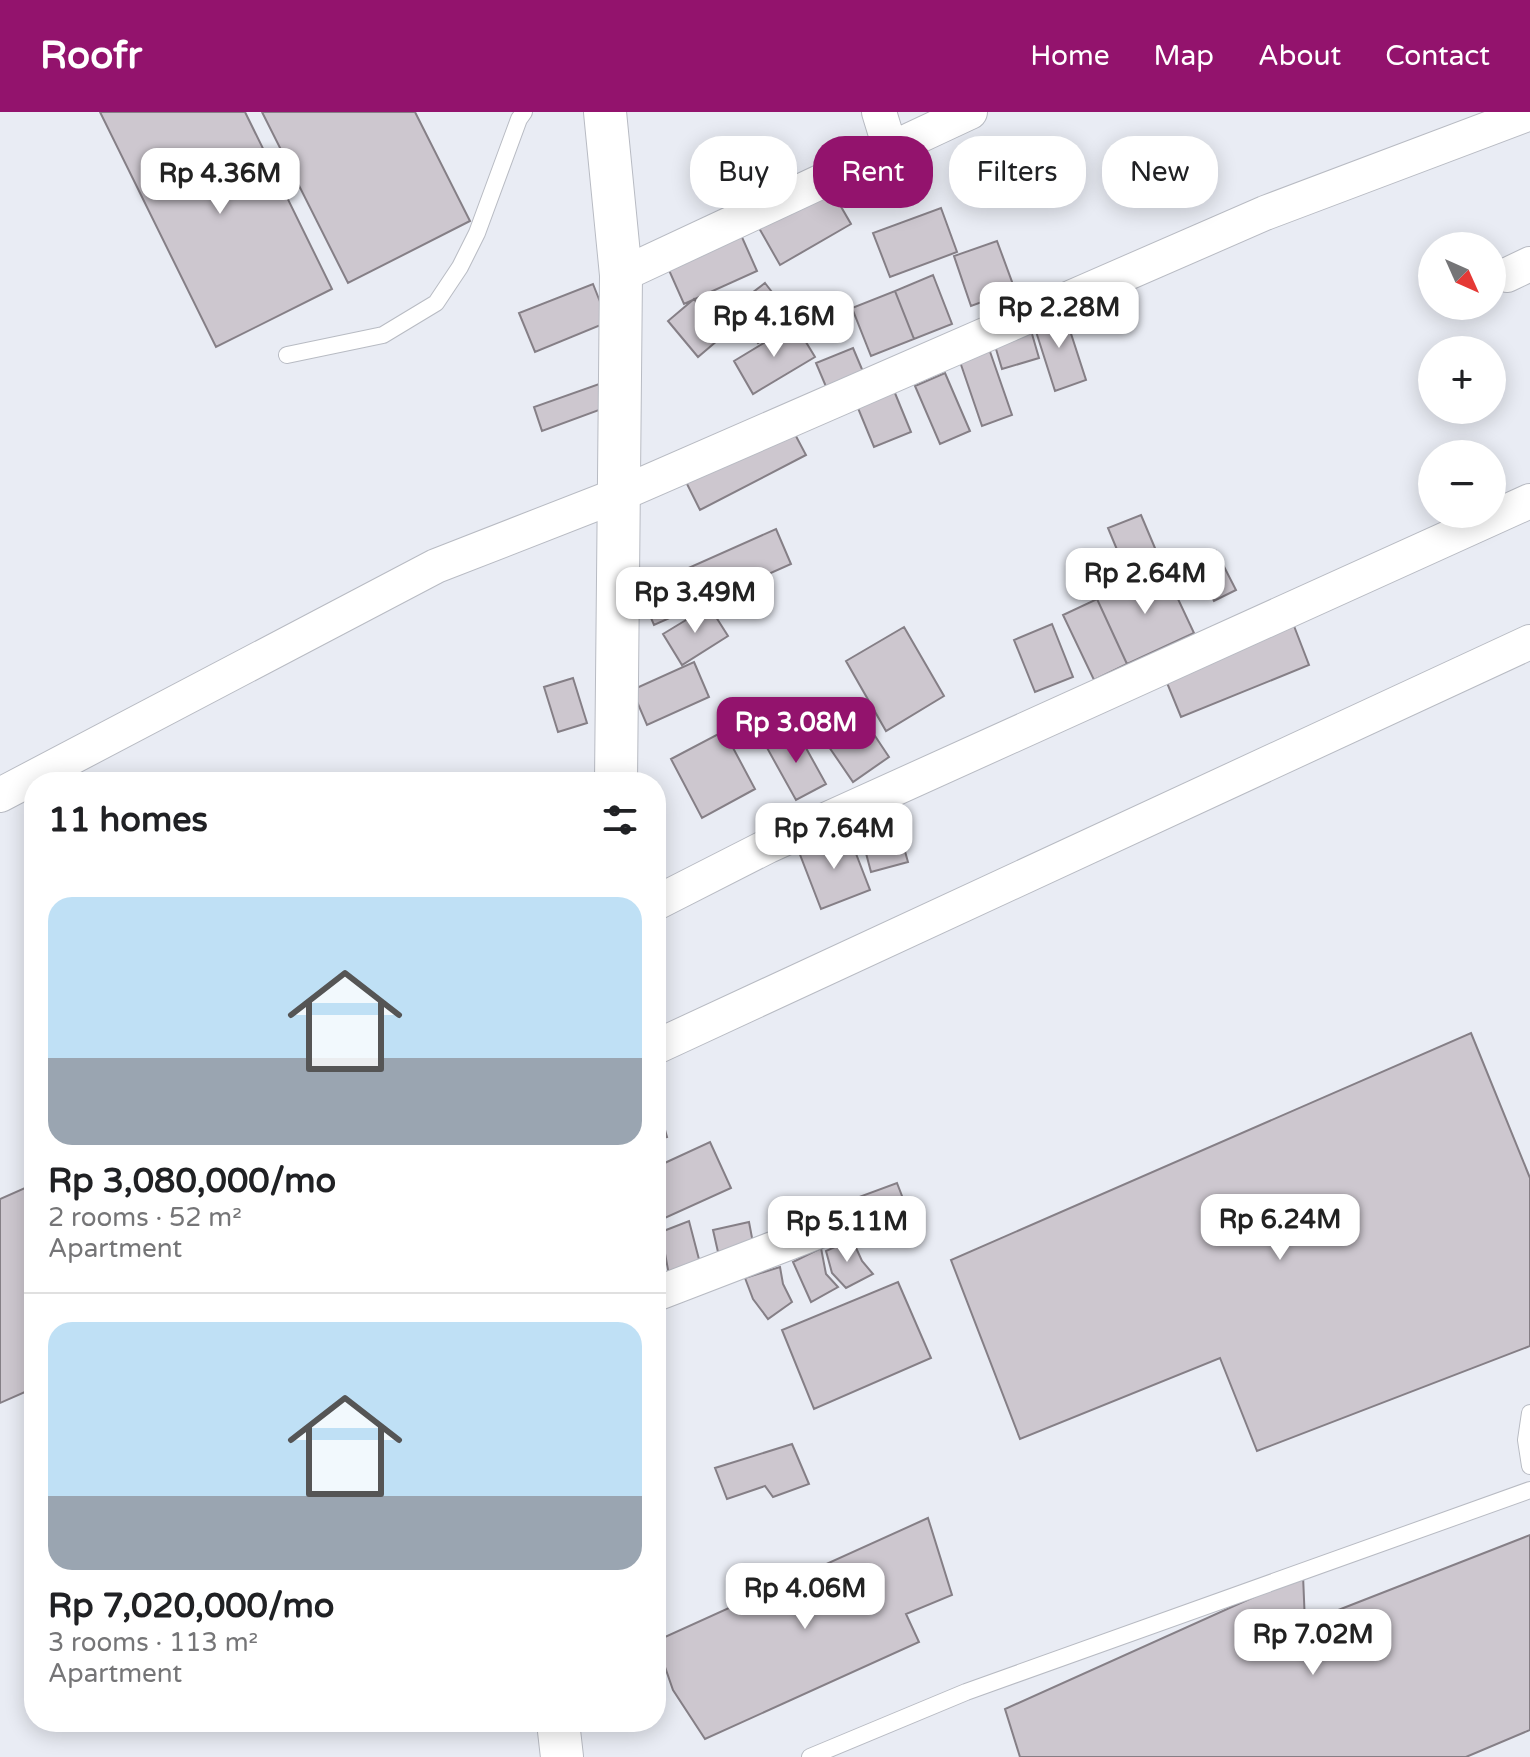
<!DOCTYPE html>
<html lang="en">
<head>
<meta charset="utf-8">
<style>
  :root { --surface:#fff; --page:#f2f2f2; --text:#202124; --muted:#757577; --line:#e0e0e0; --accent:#93136d }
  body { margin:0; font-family:"Varela Round",sans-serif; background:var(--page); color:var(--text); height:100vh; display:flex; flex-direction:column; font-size:30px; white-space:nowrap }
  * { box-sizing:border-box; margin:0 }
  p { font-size:26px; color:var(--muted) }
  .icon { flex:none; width:44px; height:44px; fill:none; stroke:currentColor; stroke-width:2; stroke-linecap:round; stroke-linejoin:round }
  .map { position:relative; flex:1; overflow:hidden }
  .panel { position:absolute; left:24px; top:660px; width:642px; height:960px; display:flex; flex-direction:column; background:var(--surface); border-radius:32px; box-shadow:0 4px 20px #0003 }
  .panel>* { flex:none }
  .guide { position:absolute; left:690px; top:24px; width:720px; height:72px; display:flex; gap:16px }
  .needle { width:52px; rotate:135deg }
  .controls { position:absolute; left:1418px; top:120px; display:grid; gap:16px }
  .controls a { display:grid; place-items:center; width:88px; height:88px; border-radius:50%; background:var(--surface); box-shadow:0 4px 20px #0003; font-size:40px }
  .price { position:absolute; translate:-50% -68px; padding:0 18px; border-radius:16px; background:#fff; color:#222; font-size:26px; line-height:52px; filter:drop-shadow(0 2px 4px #0008) }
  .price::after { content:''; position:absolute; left:50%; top:48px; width:24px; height:18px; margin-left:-12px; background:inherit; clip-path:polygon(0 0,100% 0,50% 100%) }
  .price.selected { background:var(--accent); color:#fff }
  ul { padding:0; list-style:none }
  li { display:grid; align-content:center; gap:16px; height:424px; padding:0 24px }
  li+li { border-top:2px solid var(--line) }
  li span { display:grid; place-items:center; height:248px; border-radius:24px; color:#555 }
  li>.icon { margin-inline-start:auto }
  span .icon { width:144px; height:144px; fill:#fffc; stroke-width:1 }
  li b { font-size:34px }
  h2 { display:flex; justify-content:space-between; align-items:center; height:96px; padding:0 24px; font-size:34px }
  .chip { padding:0 28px; border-radius:32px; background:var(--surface); box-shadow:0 4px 20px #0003; font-size:28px; line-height:72px }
  .chip.selected { background:var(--accent); color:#fff }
  header { display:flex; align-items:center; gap:48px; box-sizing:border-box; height:112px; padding:0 40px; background:var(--accent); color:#fff }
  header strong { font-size:38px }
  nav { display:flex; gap:44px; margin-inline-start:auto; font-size:28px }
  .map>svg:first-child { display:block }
  .building { fill:#cdc7cf; stroke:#857f86; stroke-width:2 }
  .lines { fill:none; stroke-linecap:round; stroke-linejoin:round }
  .service-casing { stroke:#b8bbc3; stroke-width:18 }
  .minor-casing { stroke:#b8bbc3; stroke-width:36 }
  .tertiary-casing { stroke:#b8bbc3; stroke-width:44 }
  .service { stroke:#fff; stroke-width:16 }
  .minor { stroke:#fff; stroke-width:34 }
  .tertiary { stroke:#fff; stroke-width:42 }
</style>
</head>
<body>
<header>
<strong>Roofr</strong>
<nav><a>Home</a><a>Map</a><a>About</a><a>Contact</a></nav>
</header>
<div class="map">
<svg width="1530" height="1645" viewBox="0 0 1530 1645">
  <rect width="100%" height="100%" fill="#e9ecf4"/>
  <!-- building -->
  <path class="building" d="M 100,0 L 245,0 L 332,177 L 216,235 Z
    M 262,0 L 415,0 L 470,109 L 348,171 Z
    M 829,74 L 851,112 L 780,153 L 759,116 Z
    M 941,96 L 957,140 L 890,165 L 873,121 Z
    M 737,114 L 757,159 L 684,192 L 664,147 Z
    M 997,129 L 1015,178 L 971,194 L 954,144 Z
    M 933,163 L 952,212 L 914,227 L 895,179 Z
    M 765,171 L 792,206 L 758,231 L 731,197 Z
    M 593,172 L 608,210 L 535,240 L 519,201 Z
    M 895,179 L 914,227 L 871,244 L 852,196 Z
    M 694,187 L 724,223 L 698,245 L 668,209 Z
    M 1063,197 L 1086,268 L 1055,279 L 1032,207 Z
    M 795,212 L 815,245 L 753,282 L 734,249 Z
    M 1030,215 L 1039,246 L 1002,257 L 993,227 Z
    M 987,231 L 1012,303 L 982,314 L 957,241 Z
    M 853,236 L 864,262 L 827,277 L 816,251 Z
    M 945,261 L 970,319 L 940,332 L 915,274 Z
    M 890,269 L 911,320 L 874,335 L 853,284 Z
    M 602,271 L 610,294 L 542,319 L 534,295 Z
    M 789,311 L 806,343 L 700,398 L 684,366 Z
    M 1141,403 L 1163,455 L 1130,469 L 1108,416 Z
    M 776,417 L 791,452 L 654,513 L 639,478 Z
    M 1216,439 L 1236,478 L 1214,489 L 1194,450 Z
    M 1163,455 L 1194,521 L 1127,552 L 1097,487 Z
    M 1097,487 L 1127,552 L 1094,568 L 1063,503 Z
    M 709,494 L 728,524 L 682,553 L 663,522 Z
    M 1052,512 L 1073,565 L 1035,580 L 1014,528 Z
    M 1294,514 L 1309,553 L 1181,605 L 1165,566 Z
    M 904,515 L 944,584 L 886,619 L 846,549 Z
    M 694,550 L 709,585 L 647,613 L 632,578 Z
    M 573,566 L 587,611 L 558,620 L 544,575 Z
    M 853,591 L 889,645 L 853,670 L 816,616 Z
    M 796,618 L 826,672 L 796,688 L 766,634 Z
    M 724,619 L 755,677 L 702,706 L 671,647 Z
    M 895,704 L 908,750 L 871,760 L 859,715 Z
    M 848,721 L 870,778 L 821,797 L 799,740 Z
    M 1471,921 L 1530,1066 L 1530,1234 L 1257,1339 L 1220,1246 L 1020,1327 L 951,1148 Z
    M 656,985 L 667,1025 L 656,1028 Z
    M 710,1030 L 731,1076 L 656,1110 L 656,1055 Z
    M 897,1071 L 912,1110 L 873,1124 L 859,1085 Z
    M 34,1072 L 34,1276 L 0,1291 L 0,1087 Z
    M 689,1109 L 701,1155 L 669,1163 L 661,1120 Z
    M 749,1110 L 753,1131 L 718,1140 L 713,1118 Z
    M 852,1127 L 862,1149 L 873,1162 L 846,1176 L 832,1161 L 826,1139 Z
    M 821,1136 L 826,1162 L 838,1175 L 811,1190 L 793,1150 Z
    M 780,1155 L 783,1172 L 792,1190 L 768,1207 L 753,1187 L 745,1166 Z
    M 898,1170 L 931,1246 L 814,1297 L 782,1218 Z
    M 792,1332 L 809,1372 L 773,1385 L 765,1374 L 727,1387 L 715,1356 Z
    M 928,1406 L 952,1483 L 906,1502 L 919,1530 L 705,1627 L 673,1578 L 656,1529 Z
    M 1530,1423 L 1530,1618 L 1466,1645 L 1020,1645 L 1005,1597 L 1303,1463 L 1305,1511 Z"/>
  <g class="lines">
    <!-- service casing -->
    <g class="service-casing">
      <path id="service" d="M 287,243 L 383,223 L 436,191 L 460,155 L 477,121 L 519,7 L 524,0
        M 1530,1301 L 1526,1328 L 1530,1354
        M 810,1645 L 966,1580 L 1530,1378"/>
    </g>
    <!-- minor casing -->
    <g class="minor-casing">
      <path id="minor" d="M 879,0 L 890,36
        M 621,163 L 970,0
        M 1507,163 L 1530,152
        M 0,683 L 436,454 L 618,383 L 1265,101 L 1530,1
        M 656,791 L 768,734 L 1530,389
        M 656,935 L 1530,530
        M 656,1182 L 848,1108"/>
    </g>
    <!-- tertiary casing -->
    <g class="tertiary-casing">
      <path id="tertiary" d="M 605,0 L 621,163 L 616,670
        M 558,1610 L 562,1645"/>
    </g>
    <!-- service -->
    <use href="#service" class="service"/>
    <!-- minor -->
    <use href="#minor" class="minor"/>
    <!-- tertiary -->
    <use href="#tertiary" class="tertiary"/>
  </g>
</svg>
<div class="controls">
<a><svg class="needle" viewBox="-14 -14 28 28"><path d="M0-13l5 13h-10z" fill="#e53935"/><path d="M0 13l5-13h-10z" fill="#757577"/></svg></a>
<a>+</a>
<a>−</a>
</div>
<b class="price" style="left:220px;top:104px">Rp 4.36M</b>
<b class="price" style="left:1059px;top:238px">Rp 2.28M</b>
<b class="price" style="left:774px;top:247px">Rp 4.16M</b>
<b class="price" style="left:1145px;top:504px">Rp 2.64M</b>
<b class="price" style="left:695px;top:523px">Rp 3.49M</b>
<b class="price selected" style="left:796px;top:653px">Rp 3.08M</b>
<b class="price" style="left:834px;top:759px">Rp 7.64M</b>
<b class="price" style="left:1280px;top:1150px">Rp 6.24M</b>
<b class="price" style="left:847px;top:1152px">Rp 5.11M</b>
<b class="price" style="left:805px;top:1519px">Rp 4.06M</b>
<b class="price" style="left:1313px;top:1565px">Rp 7.02M</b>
<div class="guide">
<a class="chip">Buy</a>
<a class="chip selected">Rent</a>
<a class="chip">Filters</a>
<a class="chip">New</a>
</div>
<section class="panel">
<h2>11 homes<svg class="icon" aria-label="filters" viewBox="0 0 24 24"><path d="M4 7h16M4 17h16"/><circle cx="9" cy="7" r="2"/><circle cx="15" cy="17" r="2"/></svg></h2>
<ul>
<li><span style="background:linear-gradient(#bfe0f5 65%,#9aa5b1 0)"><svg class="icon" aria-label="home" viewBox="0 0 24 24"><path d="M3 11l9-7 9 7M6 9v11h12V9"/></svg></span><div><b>Rp 3,080,000/mo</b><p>2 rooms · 52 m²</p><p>Apartment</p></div></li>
<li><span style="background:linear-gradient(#bfe0f5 70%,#9aa5b1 0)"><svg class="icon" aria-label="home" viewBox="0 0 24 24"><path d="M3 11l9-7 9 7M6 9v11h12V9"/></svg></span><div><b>Rp 7,020,000/mo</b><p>3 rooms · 113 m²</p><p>Apartment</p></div></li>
</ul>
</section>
</div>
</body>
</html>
